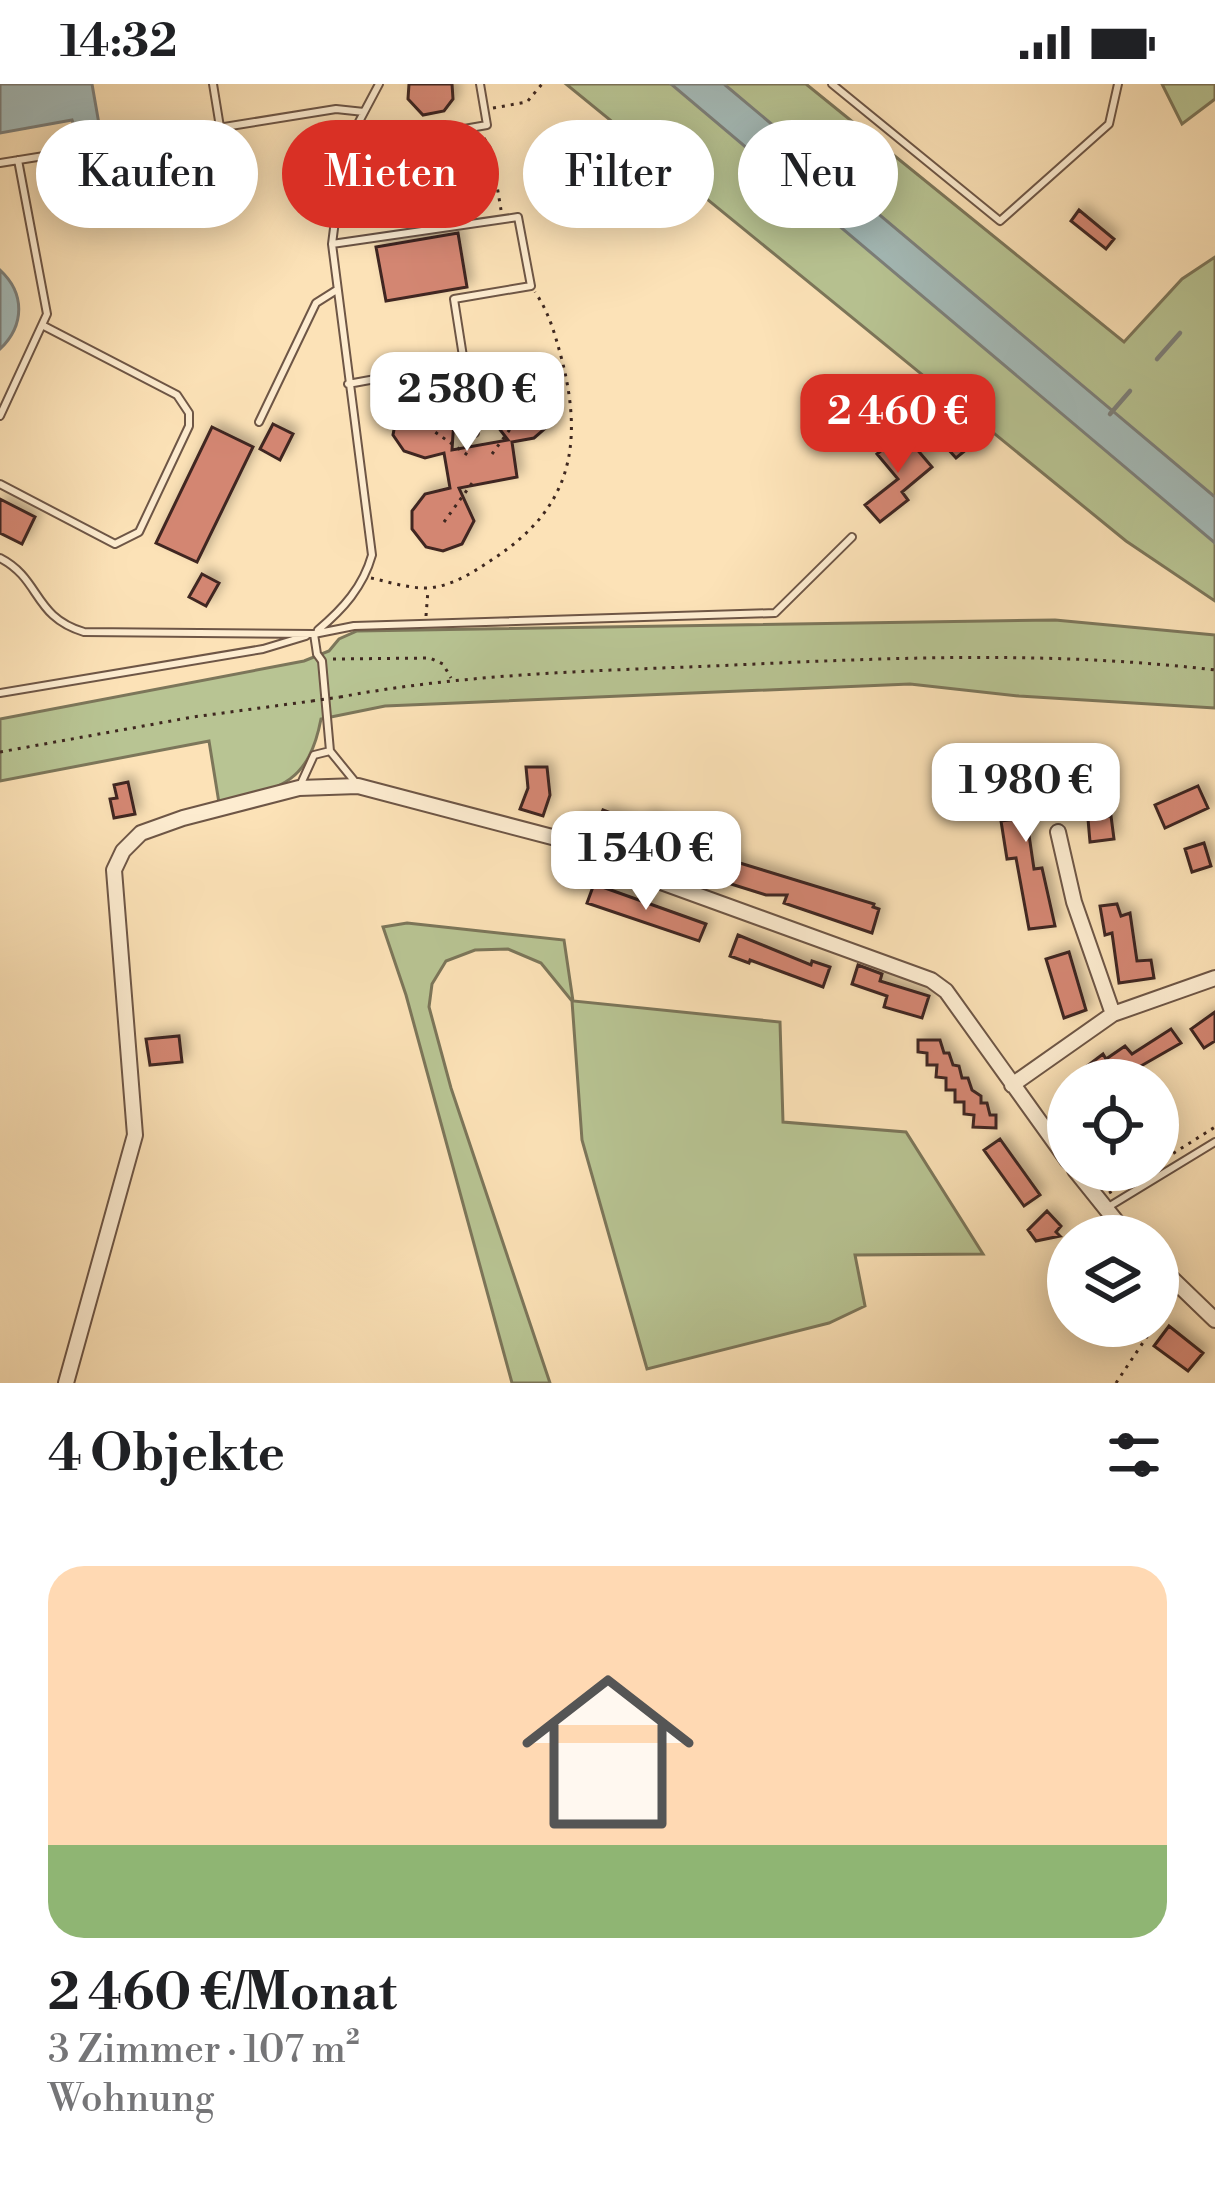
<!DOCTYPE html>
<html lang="de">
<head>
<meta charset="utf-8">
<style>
  :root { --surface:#fff; --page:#f2f2f2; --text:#202124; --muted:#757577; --accent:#d93025 }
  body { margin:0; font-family:"Libre Bodoni",serif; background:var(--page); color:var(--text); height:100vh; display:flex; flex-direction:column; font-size:45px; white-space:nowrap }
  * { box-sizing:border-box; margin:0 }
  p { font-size:39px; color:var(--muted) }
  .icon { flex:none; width:66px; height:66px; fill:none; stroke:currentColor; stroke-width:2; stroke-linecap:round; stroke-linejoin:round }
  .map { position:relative; height:1299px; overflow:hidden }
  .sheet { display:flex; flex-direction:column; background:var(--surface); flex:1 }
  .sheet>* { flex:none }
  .banner { position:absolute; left:36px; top:36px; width:1143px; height:108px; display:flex; gap:24px }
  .buttons { position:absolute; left:1047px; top:975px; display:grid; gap:24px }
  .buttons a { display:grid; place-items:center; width:132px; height:132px; border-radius:50%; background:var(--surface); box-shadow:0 6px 30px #0003; font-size:60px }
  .price { position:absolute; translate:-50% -102px; padding:0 27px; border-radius:24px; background:#fff; color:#222; font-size:39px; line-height:78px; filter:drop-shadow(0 3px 6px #0008) }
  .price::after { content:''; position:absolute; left:50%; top:72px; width:36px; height:27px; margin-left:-18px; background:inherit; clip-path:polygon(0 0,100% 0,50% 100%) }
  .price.on { background:var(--accent); color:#fff }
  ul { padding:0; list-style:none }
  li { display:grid; align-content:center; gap:24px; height:636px; padding:0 48px }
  li span { display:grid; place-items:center; height:372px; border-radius:36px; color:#555 }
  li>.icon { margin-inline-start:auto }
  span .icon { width:216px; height:216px; fill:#fffc; stroke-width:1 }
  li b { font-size:51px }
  h2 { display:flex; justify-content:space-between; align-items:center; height:144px; padding:0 48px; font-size:51px }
  .pill { padding:0 42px; border-radius:54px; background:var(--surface); box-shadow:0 6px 30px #0003; font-size:42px; line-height:108px }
  .pill.on { background:var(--accent); color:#fff }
  .status { display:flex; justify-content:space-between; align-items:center; height:84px; padding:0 60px; background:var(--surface); direction:ltr }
  .status svg { height:33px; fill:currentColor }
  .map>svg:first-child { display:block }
  .green { fill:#b8c493; stroke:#7c765a; stroke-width:3 }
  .water { fill:#a4bbb9; stroke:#7c807c; stroke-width:3 }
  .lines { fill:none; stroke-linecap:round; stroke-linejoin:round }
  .stream { stroke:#7c807c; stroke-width:4.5 }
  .building { fill:#d38672; stroke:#3f2820; stroke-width:3; filter:url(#shadow) }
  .service-casing { stroke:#6e5646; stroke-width:10 }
  .minor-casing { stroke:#6e5646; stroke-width:18 }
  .path { stroke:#3f2820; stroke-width:3; stroke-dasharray:3 6; stroke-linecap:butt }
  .service { stroke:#fdecd0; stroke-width:6 }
  .minor { stroke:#fdecd0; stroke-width:14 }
  .path-bridge { stroke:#3f2820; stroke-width:3; stroke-dasharray:3 6; stroke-linecap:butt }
</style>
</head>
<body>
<div class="status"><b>14:32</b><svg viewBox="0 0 49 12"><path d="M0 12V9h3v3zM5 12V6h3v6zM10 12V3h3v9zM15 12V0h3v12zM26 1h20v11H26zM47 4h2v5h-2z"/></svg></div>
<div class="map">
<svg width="1215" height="1299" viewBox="0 0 1215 1299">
  <defs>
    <filter id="shadow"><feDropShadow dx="5.5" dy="-5.5" stdDeviation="6" flood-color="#0004"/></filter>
  </defs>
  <rect width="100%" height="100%" fill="#fce2b7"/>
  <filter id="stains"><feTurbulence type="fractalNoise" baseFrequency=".00167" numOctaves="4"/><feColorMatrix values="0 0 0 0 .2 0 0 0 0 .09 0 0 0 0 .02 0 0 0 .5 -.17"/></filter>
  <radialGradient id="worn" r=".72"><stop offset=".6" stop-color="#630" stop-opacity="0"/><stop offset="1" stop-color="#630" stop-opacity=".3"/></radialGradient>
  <!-- green -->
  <path class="green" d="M 566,0 L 806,0 L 1124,258 L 1182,195 L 1215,173 L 1215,517 L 1126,457 Z
    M 1162,0 L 1215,0 L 1215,15 L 1182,40 Z
    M 1055,536 L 1215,551 L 1215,624 L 1019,612 L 910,600 L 385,622 L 321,635 C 308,702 278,705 219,719 L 209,657 L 0,697 L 0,635 L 304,577 L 329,567 L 339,555 L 357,547 Z
    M 407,839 L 564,856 L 573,917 L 780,938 L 783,1038 L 906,1048 L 983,1170 L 855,1171 L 865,1222 L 829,1239 L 647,1285 L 582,1056 L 572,917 L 541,879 L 508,865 L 475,866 L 446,877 L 432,900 L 429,923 L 451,1004 L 550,1299 L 512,1299 L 406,911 L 383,843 Z"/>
  <!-- water -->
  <path class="water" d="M 0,0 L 92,0 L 99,40 L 75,44 L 72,36 L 0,49 Z
    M 671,0 L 724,0 L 1215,413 L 1215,459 Z
    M 0,186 C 25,209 25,241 0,265 Z"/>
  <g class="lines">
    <!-- stream -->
    <path class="stream" d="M 1157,275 L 1180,249
      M 1110,330 L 1130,307"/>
  </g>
  <!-- building -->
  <path class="building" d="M 409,0 L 452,0 L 453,15 L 444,27 L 423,31 L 408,15 Z
    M423 92a23 23 0 1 1 46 0a23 23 0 1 1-46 0Z
    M 1079,126 L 1114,155 L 1106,165 L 1071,137 Z
    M 458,149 L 467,203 L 386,217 L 376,163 Z
    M 522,294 L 538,298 L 550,311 L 553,326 L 548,342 L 534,354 L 512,358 L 517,393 L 459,404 L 474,437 L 462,460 L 443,467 L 426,463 L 412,445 L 412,427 L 425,410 L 450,404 L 444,369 L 425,374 L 404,367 L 393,351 L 398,324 L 415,312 L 440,315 L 454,335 L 452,366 L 508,356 L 491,334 L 491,316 L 504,299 Z
    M 946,329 L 972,361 L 956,374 L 929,344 Z
    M 273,340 L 293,350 L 280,376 L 260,365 Z
    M 212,343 L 253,363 L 197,478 L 156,459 Z
    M 903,349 L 932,383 L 902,408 L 908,416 L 880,438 L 865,421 L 898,395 L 877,370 Z
    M 0,415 L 35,433 L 22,460 L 0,449 Z
    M 202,490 L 219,499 L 206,522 L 189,513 Z
    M 1030,674 L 1039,713 L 1024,717 L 1034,785 L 1042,784 L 1055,842 L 1029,845 L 1016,774 L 1007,775 L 1001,737 L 1016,735 L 1004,681 Z
    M 526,683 L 547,683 L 550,711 L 543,732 L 520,725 L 528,704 Z
    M 128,698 L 135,730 L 114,734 L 110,715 L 117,714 L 114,701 Z
    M 1198,702 L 1208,724 L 1165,744 L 1155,721 Z
    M 603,726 L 642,741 L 646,731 L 696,750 L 688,770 L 623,744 L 618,755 L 594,745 L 590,756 L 574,751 L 580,733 L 597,739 L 595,744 Z
    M 1111,732 L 1114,755 L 1090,758 L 1088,735 Z
    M 1204,759 L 1211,782 L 1192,788 L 1185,765 Z
    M 707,769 L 874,820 L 873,823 L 879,825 L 872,849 L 784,819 L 787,811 L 766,811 L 699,790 Z
    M 594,800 L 706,840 L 699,857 L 587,819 Z
    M 1117,820 L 1121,832 L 1130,829 L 1137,877 L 1151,876 L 1154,894 L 1119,899 L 1112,849 L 1105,851 L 1100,822 Z
    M 738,851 L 811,881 L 812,877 L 830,883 L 823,903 L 750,876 L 749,879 L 730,872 Z
    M 1069,868 L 1086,926 L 1064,934 L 1046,875 Z
    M 858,881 L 882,890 L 880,897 L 929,912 L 922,934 L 884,923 L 887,912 L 852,900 Z
    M 1215,928 L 1215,957 L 1204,964 L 1191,945 Z
    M 1171,945 L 1181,959 L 1120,994 L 1117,991 L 1110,996 L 1097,996 L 1087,982 L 1103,970 L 1106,975 L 1125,962 L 1132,970 Z
    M 179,952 L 182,978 L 150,981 L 146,955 Z
    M 918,956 L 940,956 L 944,969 L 949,969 L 953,981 L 959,982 L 962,994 L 968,994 L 972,1006 L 981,1012 L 981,1019 L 987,1019 L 990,1031 L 996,1031 L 996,1044 L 973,1043 L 974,1031 L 964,1030 L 964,1018 L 955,1018 L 955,1006 L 946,1006 L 946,994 L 936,993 L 937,981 L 927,981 L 927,969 L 918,968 Z
    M 1000,1055 L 1040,1111 L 1024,1122 L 984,1066 Z
    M 1047,1127 L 1061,1142 L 1056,1148 L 1060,1152 L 1036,1157 L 1028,1146 Z
    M 1169,1242 L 1203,1269 L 1188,1287 L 1154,1262 Z"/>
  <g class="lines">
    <!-- service casing -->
    <g class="service-casing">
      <path id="service" d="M 213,0 L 220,43
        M 832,0 L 1000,137 L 1109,40 L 1118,0
        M 344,66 L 487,41 L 480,0
        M 0,79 L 336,25 L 364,28
        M 332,160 L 518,133 L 531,202 L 454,215 L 475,349
        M 348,300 L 463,279
        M 0,332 L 47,230 L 18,76
        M 259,338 L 316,219 L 335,207
        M 0,400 L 115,460 L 139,448 L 189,342 L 189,329 L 177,311 L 42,241
        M 0,474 C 41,495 33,533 84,548 L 314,550 L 354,542 L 775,529 L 852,453
        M 318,546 C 343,525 363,503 372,471 L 332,160 L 344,66 L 379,0
        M 314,550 L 317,570 L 322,577 L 330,667
        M 0,609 L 263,565 L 306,552
        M 299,704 L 314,671 L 330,667 L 356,699
        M 1105,1125 L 1215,1058"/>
    </g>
    <!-- minor casing -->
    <g class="minor-casing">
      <path id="minor" d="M 1058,748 L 1074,818 L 1113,930
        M 1012,1001 L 1113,930 L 1215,894
        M 1075,1086 L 1128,1152
        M 1158,1181 L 1215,1236
        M 66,1299 L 135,1051 L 114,786 L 123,767 L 141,749 L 183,734 L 299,704 L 358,702 L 556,754 L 570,765 L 931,896 L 946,907 L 1068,1077"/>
    </g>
    <!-- path -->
    <path class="path" d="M 493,24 L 527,18 L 542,0
      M 484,54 L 491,65 L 501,126
      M 428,343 L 469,372
      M 492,370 L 524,326
      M 444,438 L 475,395
      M 371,494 C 389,498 407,504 426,504 C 451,503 472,489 493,475 C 570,425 584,363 562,276 C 555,251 550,230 535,208
      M 426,532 L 428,506
      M 333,575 L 430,574 L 443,580 L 451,594
      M 340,613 C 463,590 588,587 713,582 C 881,574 1047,566 1215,586
      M 0,668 L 193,633 L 312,617
      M 1158,1079 L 1215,1043
      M 1109,1109 L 1146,1086
      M 1158,1236 L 1174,1212
      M 1116,1299 L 1154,1242"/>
    <!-- service -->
    <use href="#service" class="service"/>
    <!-- minor -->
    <use href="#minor" class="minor"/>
    <!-- path-bridge -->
    <path class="path-bridge" d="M 312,617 L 340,613"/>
  </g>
  <rect width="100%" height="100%" filter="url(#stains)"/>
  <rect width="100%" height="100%" fill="url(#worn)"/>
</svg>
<div class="buttons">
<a><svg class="icon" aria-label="locate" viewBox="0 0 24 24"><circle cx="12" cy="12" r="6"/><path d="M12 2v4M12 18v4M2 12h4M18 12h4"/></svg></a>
<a><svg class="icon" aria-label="layers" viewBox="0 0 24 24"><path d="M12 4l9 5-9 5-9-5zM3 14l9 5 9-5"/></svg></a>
</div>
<b class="price" style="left:467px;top:370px">2 580 €</b>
<b class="price on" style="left:898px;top:392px">2 460 €</b>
<b class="price" style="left:1026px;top:761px">1 980 €</b>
<b class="price" style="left:646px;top:829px">1 540 €</b>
<div class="banner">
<a class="pill">Kaufen</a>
<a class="pill on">Mieten</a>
<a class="pill">Filter</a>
<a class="pill">Neu</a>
</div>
</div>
<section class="sheet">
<h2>4 Objekte<svg class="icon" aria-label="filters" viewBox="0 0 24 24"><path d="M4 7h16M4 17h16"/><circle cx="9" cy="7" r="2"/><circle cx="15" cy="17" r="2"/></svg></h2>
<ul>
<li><span style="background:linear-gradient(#ffd9b3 75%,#8fb573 0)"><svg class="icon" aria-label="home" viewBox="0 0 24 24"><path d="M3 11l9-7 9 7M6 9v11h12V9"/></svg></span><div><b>2 460 €/Monat</b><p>3 Zimmer · 107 m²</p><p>Wohnung</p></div></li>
</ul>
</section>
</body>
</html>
